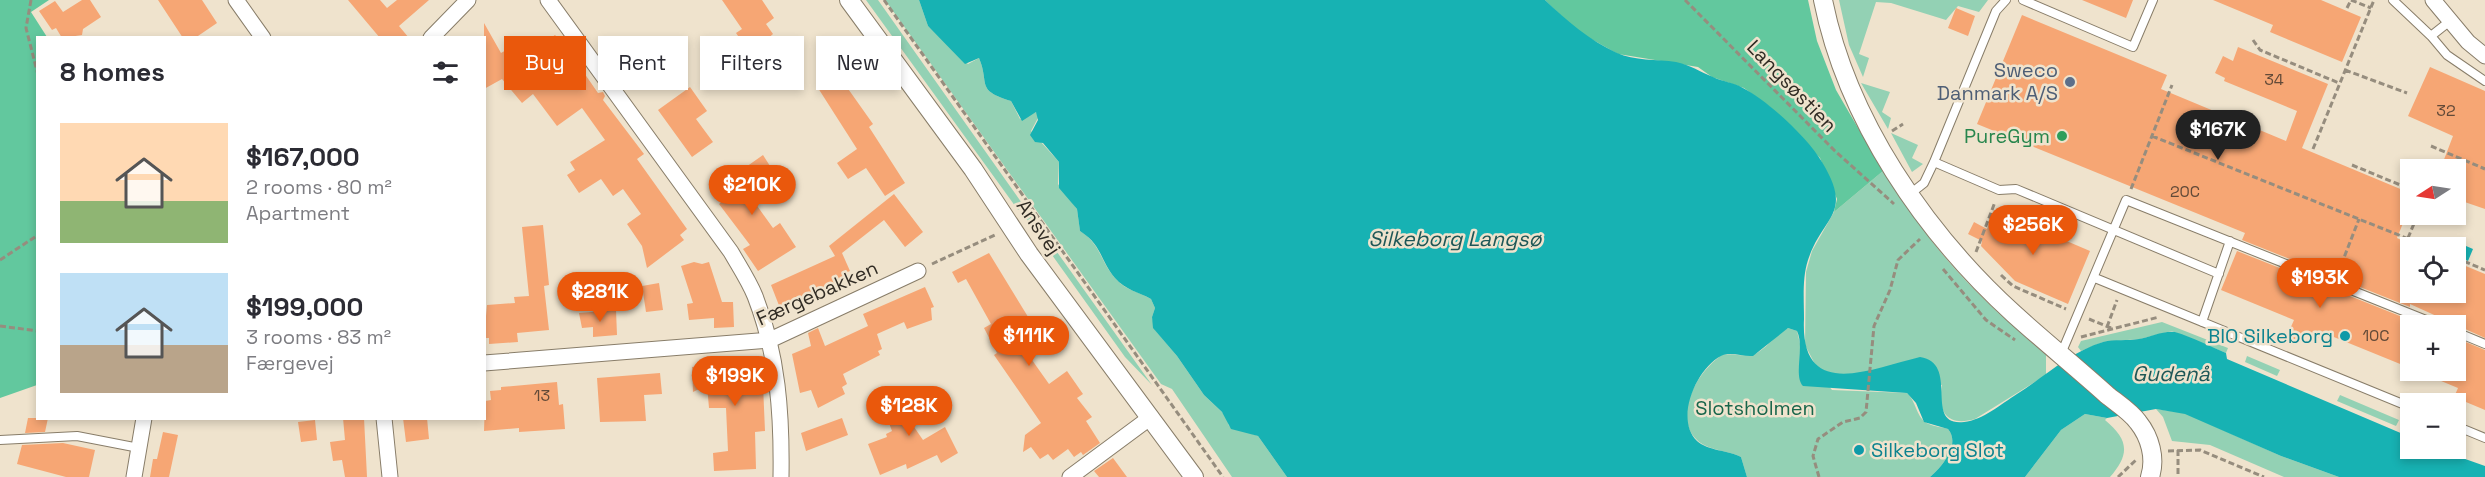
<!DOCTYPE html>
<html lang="en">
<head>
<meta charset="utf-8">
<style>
  :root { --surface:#fff; --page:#f7f7f7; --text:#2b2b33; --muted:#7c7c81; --accent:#ea580c }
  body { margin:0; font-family:"Space Grotesk",sans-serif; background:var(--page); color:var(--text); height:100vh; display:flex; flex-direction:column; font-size:22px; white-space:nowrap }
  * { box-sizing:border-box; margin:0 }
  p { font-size:20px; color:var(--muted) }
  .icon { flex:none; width:33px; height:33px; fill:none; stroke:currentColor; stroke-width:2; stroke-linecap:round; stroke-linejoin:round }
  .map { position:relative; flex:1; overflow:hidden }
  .details { position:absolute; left:36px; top:36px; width:450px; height:384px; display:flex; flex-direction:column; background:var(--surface); border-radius:0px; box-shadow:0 3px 9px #0003 }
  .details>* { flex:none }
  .hud { position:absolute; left:504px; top:36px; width:570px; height:54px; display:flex; gap:12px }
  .needle { width:39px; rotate:258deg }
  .controls { position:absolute; left:2400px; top:159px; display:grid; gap:12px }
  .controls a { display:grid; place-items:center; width:66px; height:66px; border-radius:0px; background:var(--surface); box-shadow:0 3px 9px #0003; font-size:30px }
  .price { position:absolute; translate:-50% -51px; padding:0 14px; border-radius:21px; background:var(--accent); color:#fff; font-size:20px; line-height:39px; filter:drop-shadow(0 2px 3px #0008) }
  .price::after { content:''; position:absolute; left:50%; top:36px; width:18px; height:14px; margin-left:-9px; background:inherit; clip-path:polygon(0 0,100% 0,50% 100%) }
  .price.on { background:#222; color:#fff }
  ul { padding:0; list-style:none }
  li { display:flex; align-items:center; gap:18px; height:150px; padding:0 24px }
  li span { display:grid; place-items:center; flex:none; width:168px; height:120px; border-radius:0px; color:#555 }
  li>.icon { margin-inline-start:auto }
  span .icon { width:72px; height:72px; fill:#fffc; stroke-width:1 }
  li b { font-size:26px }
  h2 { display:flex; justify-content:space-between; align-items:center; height:72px; padding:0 24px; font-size:26px }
  .tag { padding:0 21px; border-radius:0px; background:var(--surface); box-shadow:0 3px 9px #0003; font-size:21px; line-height:54px }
  .tag.on { background:var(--accent); color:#fff }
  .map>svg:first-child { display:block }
  .green { fill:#93d1b4 }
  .forest { fill:#62c89e }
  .water { fill:#17b2b3 }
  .building { fill:#f6a674 }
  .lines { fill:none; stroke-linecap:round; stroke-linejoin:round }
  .service-casing { stroke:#887d69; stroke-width:10 }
  .minor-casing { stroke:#887d69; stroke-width:17 }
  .tertiary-casing { stroke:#887d69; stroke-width:20 }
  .path { stroke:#968d7e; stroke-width:3; stroke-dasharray:6 3; stroke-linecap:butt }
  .service { stroke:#fff; stroke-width:8 }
  .minor { stroke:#fff; stroke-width:15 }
  .tertiary { stroke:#fff; stroke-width:18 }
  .service-dot { fill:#5c6f8a; stroke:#efe3cd; stroke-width:2 }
  .leisure-dot { fill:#2e9e5b; stroke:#efe3cd; stroke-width:2 }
  .culture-dot { fill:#0f9aa8; stroke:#efe3cd; stroke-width:2 }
  .labels { text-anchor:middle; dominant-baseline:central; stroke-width:5; stroke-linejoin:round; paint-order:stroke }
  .number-label { font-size:16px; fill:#624a38 }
  .service-label { font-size:20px; fill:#4e5e75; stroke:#efe3cd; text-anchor:end }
  .street-label { font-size:20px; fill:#312c24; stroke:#efe3cd }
  .leisure-label { font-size:20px; fill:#27864d; stroke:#efe3cd; text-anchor:end }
  .culture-label { font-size:20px; fill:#0d838f; stroke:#efe3cd; text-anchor:end }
  .park-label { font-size:20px; fill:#18664a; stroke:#efe3cd }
  .water-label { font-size:21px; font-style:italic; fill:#1e5757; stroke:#efe3cd }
</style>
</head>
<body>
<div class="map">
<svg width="2485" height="477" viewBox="0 0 2485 477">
  <rect width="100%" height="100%" fill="#efe3cd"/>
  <!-- green -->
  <path class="green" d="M 866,0 L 878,0 L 1024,206 L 1018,210 Z
    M 885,0 L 919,0 L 928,26 L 968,64 L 979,58 C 990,84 975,90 1011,101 L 1020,119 L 1036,112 L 1039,116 L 1031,131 L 1059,162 L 1058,184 L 1077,209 L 1080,231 C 1102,245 1100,263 1117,280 C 1127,291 1140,292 1151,299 L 1155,308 L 1152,317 L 1155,330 L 1177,356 L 1204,395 L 1226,416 L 1229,426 L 1258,436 L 1287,477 L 1232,477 L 1172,389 L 1161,384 Z
    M 1839,0 L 1988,0 L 1979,12 L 1958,6 L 1946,20 L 1891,3 L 1876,2 L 1859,54 L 1869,58 L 1863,77 L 1849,45 Z
    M 1861,83 L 1890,92 L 1882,112 L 1891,118 L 1888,129 Z
    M 1891,133 L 1918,145 L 1912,158 L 1923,164 L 1912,172 Z
    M 1883,171 C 1899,194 1914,218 1931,240 C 1964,283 2005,320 2046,355 L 2046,375 L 1975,419 C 1947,427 1937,412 1942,385 L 1851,374 L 1828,374 L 1817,368 L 1805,345 L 1806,272 L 1812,251 L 1834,212 Z
    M 1027,210 L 1152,385 L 1125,357 L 1022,213 Z
    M 2162,322 L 2228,348 L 2226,353 L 2172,331 L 2140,339 L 2103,342 L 2081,351 L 2078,347 L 2081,341 Z
    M 1788,328 L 1797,331 L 1802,352 L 1832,390 L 1907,393 C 1917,402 1916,419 1929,424 C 1935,427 1942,427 1948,429 C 1961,444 1942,467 1930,477 L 1747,477 L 1741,457 C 1728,450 1708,451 1697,440 C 1671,415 1699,370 1722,355 C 1734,352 1745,359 1757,353 C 1768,347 1776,334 1788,328 Z
    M 2247,356 L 2280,370 L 2277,376 L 2245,362 Z
    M 2340,395 L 2399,420 L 2396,426 L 2337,401 Z
    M 2156,409 L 2185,413 L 2281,456 L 2339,477 L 2284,477 L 2210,445 L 2172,441 L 2163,417 Z
    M 2085,414 L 2107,418 L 2105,420 C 2129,440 2130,454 2110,477 L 2025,477 L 2061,430 Z"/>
  <!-- forest -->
  <path class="forest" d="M 0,0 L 49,0 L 31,12 L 47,37 L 38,38 L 37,385 L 0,398 Z
    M 1545,0 L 1808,0 L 1817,41 L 1836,90 L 1883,171 L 1834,212 L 1837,199 L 1820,158 L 1770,107 L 1744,88 L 1712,77 L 1698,67 L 1618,54 L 1577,31 Z"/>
  <!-- water -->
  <path class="water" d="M 919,0 L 1545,0 C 1567,21 1589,40 1617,53 C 1634,61 1657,59 1676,62 C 1693,66 1698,71 1713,77 C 1723,82 1733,82 1743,88 C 1767,100 1808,138 1822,162 C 1854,215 1823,215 1808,260 C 1802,278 1804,301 1804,319 C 1800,402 1870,369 1920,357 C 1961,363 1922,427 1964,422 C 1983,420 2001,404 2017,394 C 2044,377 2072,351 2103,342 C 2115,339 2127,341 2139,339 C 2150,337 2165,330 2175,332 C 2192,337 2209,346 2226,353 L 2227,359 L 2410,437 L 2410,448 L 2437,449 L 2485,466 L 2485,477 L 2339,477 L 2281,456 L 2185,414 L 2156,409 L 2107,418 L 2085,414 L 2061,430 L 2025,477 L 1930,477 C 1942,467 1961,444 1948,429 L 1924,422 L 1916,403 L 1907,393 L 1803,386 C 1793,375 1805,348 1797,331 L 1788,328 L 1753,356 C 1743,357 1730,351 1721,356 C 1697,368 1674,419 1697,441 C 1708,451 1728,450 1741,457 L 1747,477 L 1287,477 L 1258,436 L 1231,429 L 1222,412 L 1204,395 L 1177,356 L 1153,328 L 1152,317 L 1155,308 L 1151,299 C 1139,292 1125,290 1115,278 C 1099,259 1103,246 1080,231 L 1077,209 L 1059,188 L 1059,162 L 1043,143 L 1035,142 L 1030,135 L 1038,120 L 1036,112 L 1022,121 L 1011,101 C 975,90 990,84 979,58 L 965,64 L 928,26 Z
    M 2445,237 L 2473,249 L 2468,261 L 2456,255 L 2456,248 L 2441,247 Z"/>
  <!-- building -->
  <path class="building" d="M 82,0 L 90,0 L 101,17 L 83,29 L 82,35 L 62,38 L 56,28 L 52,30 L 39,11 L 55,1 L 63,12 Z
    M 158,0 L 202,0 L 217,23 L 195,38 L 183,38 Z
    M 348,0 L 380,0 L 387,8 L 397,0 L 429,0 L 399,26 L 409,38 L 380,38 Z
    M 722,0 L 762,0 L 774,18 L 766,24 L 773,34 L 766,40 L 780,60 L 767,69 L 753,49 L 749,52 L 736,33 L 742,29 Z
    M 2082,0 L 2133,0 L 2126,18 Z
    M 2213,0 L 2321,0 L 2361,17 L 2342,62 L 2270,32 L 2273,25 Z
    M 1956,8 L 1975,16 L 1968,36 L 1948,28 Z
    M 2022,15 L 2167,75 L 2161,89 L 2286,141 L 2297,111 L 2224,81 L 2225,78 L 2215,73 L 2223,56 L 2233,61 L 2238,47 L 2328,84 L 2302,148 L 2410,193 L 2410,206 L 2397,238 L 2410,244 L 2410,292 L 2456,292 L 2456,262 L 2485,274 L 2485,338 L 2410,304 L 2410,307 L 2242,240 L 2245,233 L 1977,124 Z
    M 484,23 L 501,53 L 508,49 L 511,54 L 532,40 L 537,47 L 555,35 L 564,44 L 598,93 L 603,92 L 605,96 L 603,100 L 644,154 L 637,159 L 687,229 L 680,235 L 684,240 L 647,268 L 642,246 L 627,224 L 641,214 L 623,189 L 613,196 L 601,179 L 579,193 L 567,175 L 575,170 L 570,162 L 605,140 L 582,108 L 557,126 L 533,94 L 522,103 L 502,79 L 484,89 Z
    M 2430,67 L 2485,91 L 2485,209 L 2456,199 L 2456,170 L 2440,170 L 2453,136 L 2408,116 Z
    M 839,76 L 873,124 L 869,127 L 905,183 L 885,196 L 866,168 L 848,179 L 837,163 L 857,149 L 818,88 Z
    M 690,87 L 707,111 L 696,119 L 713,142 L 692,157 L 658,110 Z
    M 763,155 L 770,166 L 751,180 L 753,183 L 745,189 L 773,228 L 780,223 L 796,247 L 758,271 L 743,249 L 750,245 L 719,204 L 725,199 L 712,181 L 731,167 L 736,174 Z
    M 894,194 L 923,232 L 905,247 L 884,220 L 842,253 L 850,271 L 843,274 L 845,279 L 780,308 L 771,285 L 835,256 L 829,246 Z
    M 1994,210 L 2090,251 L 2068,304 L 2015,281 L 1981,246 L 1982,241 L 1968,234 L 1974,222 L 1987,229 Z
    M 543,225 L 549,285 L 544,286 L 549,330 L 517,333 L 518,342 L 489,344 L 489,338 L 484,338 L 487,305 L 515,303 L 514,297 L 529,296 L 522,227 Z
    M 2237,251 L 2410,320 L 2410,368 L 2324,333 L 2321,339 L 2307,333 L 2303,343 L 2287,336 L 2294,320 L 2221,290 Z
    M 989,253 L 1033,325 L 1017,333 L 1032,360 L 1049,384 L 1067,371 L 1083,394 L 1077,398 L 1092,417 L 1086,421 L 1100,443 L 1083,455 L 1081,452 L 1074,457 L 1068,449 L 1053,460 L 1048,454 L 1040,459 L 1031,447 L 1023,452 L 1025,435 L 1041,423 L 994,355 L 997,353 L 984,328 L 991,324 L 966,279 L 958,283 L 952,272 Z
    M 694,262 L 702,264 L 709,262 L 722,302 L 733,302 L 734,327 L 714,328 L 714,318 L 689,320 L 687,304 L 693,303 L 681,266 Z
    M 659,283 L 663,310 L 646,312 L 642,286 Z
    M 925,287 L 934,307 L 931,308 L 932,320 L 907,329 L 904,322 L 877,334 L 882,349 L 878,351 L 880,355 L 843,374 L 847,384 L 842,387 L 845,394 L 818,408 L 811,390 L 800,393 L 792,354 L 811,346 L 808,333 L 818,328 L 825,346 L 868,326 L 863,314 Z
    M 616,310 L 617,335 L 593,337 L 593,327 L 582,328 L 579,313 Z
    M 2456,338 L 2485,350 L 2485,410 L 2454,397 L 2458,388 L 2417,371 L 2456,370 Z
    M 757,358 L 762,362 L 765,431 L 755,432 L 756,469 L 714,471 L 713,453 L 728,451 L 726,408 L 709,408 L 707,385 L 693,392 L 692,367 L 697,366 L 697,362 Z
    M 660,373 L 662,394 L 644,395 L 646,421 L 600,422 L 597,378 Z
    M 557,382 L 559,405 L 563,404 L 565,429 L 519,432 L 519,428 L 484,431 L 485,401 L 491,400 L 490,391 L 501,390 L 501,387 Z
    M 931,394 L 936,407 L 912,424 L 923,440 L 945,427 L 958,453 L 941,463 L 937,455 L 907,469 L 906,464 L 880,475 L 868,444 L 887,437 L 886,434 L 892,431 L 882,404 L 908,395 L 912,404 Z
    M 28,418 L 48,418 L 45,432 L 25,433 Z
    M 343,418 L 364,418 L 367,477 L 345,477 L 342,460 L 333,461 L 330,442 L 345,440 Z
    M 403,418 L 427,418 L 429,439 L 406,442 Z
    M 842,418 L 848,435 L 806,451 L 801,433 Z
    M 315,420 L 317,440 L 301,442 L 298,422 Z
    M 163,432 L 178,435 L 169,477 L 150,477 L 153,459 L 157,459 Z
    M 63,443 L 95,450 L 89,477 L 66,477 L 17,464 L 22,445 Z
    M 1113,458 L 1127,477 L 1099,477 L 1094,471 Z"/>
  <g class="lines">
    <!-- service casing -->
    <g class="service-casing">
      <path id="service" d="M 2023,0 L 2133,47 L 2153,0
        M 2393,0 L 2431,36 L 2450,21
        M 2431,36 L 2447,55 L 2485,81
        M 1934,162 L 1999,190 L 2016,189 L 2219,274
        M 1910,194 L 1924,183 L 1934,162 L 1996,11 L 2006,0
        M 2095,278 L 2410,407
        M 2202,322 L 2230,241
        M 2456,332 L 2485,344
        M 2061,354 L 2126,200 L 2441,326
        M 2456,426 L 2485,438
        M 0,440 L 77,436 L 139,448"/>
    </g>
    <!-- minor casing -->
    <g class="minor-casing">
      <path id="minor" d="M 236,0 L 263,38
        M 548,0 L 731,252 C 739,266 749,281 755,296 C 778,355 782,414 781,477
        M 2433,0 L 2468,42 L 2485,56
        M 431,38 L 468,0
        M 484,363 L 770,340 L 918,271
        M 384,418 L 390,477
        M 134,477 L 144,418
        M 1070,477 L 1151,417"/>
    </g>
    <!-- tertiary casing -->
    <g class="tertiary-casing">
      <path id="tertiary" d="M 849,0 L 973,169 L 1029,254 L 1194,477
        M 1823,0 C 1847,120 1925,233 2014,314 C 2045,342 2077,368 2107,395 C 2117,403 2131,412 2138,422 C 2150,437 2156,458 2150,477"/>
    </g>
    <!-- path -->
    <path class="path" d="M 31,0 L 26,28 L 38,75
      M 884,0 L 1223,477
      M 1685,0 L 1835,151 L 1894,204
      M 2351,0 L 2371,8
      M 2347,8 L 2351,0
      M 2253,40 L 2260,50 L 2339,83
      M 2345,70 L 2407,93
      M 1892,131 L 1903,124
      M 2152,136 L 2431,248
      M 2431,146 L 2485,169
      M 2313,149 L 2374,0
      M 2352,165 L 2410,189
      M 2131,189 L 2172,85
      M 2408,238 L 2418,214
      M 1976,252 L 1995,202
      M 2456,258 L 2485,270
      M 0,260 L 38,235
      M 932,264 L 997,234
      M 1943,269 L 1986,320 L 2015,340
      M 2338,273 L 2359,219
      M 2001,275 L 2013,286 L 2066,309
      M 2089,319 L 2111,328
      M 0,326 L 38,331
      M 2107,327 L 2117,300
      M 2081,337 L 2159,317
      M 2178,450 L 2178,477
      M 2168,451 L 2200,450 L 2264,477
      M 1819,477 L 1813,456 L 1818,439 L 1843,422 L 1860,418 L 1866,412 L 1874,326 L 1890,290 L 1898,260 L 1920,239
      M 2118,477 L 2136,460"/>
    <!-- service -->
    <use href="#service" class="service"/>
    <!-- minor -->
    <use href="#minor" class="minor"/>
    <!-- tertiary -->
    <use href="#tertiary" class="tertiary"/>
  </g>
  <!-- markers -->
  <circle class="service-dot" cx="2070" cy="82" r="6"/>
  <circle class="leisure-dot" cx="2062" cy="136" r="6"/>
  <g class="culture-dot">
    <circle cx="2345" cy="336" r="6"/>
    <circle cx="1859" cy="450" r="6"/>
  </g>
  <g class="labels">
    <!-- number labels -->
    <g class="number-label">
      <text x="2274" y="79">34</text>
      <text x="2446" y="110">32</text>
      <text x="2185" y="191">20C</text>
      <text x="2376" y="335">10C</text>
      <text x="542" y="395">13</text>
    </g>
    <!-- service labels -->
    <g class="service-label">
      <text x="2058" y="70">Sweco<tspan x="2058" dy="23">Danmark A/S</tspan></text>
    </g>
    <!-- street labels -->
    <g class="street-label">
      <text transform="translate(1792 86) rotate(46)">Langsøstien</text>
      <text transform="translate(1039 227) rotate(56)">Ansvej</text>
      <text transform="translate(817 293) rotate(-24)">Færgebakken</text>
    </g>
    <!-- leisure labels -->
    <g class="leisure-label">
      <text x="2050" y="136">PureGym</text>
    </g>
    <!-- culture labels -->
    <g class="culture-label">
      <text x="2333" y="336">BIO Silkeborg</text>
      <text x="1871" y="450" text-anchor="start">Silkeborg Slot</text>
    </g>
    <!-- park labels -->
    <g class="park-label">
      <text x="1755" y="408">Slotsholmen</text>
    </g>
    <!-- water labels -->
    <g class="water-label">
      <text x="1455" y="238">Silkeborg Langsø</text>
      <text x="2171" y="373">Gudenå</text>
    </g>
  </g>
</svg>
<div class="controls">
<a><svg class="needle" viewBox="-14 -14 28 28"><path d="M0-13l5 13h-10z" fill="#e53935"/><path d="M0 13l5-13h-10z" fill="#7c7c81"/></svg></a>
<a><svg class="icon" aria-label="locate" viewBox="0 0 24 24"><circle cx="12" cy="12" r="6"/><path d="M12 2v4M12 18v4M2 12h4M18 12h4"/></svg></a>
<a>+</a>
<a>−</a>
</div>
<b class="price on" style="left:2218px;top:161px">$167K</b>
<b class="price" style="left:752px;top:216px">$210K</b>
<b class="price" style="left:2033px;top:256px">$256K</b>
<b class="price" style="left:2320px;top:309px">$193K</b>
<b class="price" style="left:600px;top:323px">$281K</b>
<b class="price" style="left:1029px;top:367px">$111K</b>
<b class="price" style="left:735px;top:407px">$199K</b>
<b class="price" style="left:909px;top:437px">$128K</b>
<div class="hud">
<a class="tag on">Buy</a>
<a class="tag">Rent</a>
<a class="tag">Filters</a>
<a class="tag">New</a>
</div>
<section class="details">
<h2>8 homes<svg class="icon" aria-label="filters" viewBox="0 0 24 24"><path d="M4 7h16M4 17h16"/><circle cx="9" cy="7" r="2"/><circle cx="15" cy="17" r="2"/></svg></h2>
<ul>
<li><span style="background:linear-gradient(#ffd9b3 65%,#8fb573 0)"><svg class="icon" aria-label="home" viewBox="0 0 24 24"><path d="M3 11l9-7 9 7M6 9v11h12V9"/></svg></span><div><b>$167,000</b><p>2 rooms · 80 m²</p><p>Apartment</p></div></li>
<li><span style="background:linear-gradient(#bfe0f5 60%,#b9a48a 0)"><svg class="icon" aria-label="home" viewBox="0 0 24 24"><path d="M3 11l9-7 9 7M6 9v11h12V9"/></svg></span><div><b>$199,000</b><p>3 rooms · 83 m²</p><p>Færgevej</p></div></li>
</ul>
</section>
</div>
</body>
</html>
